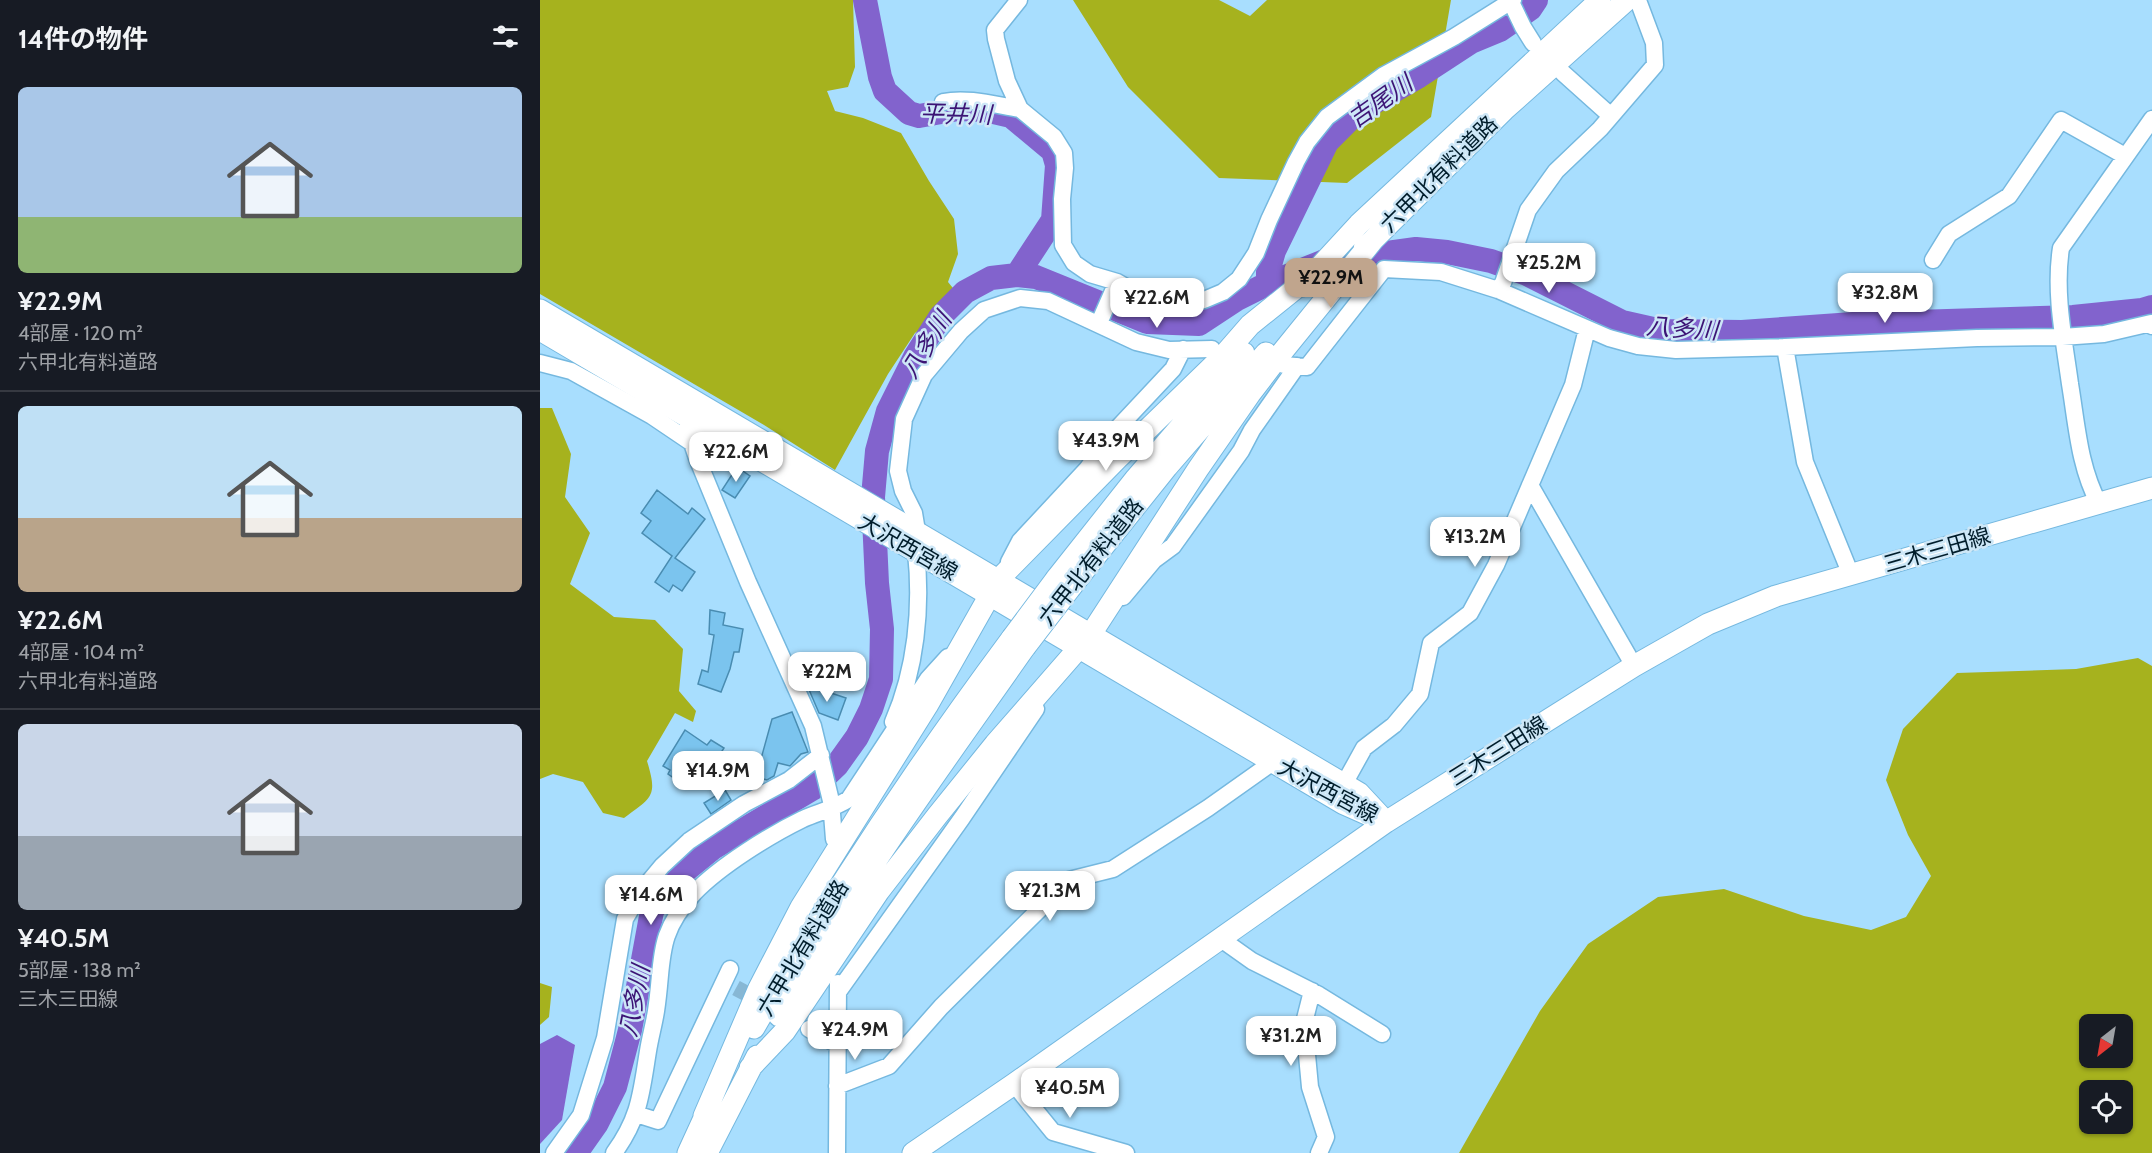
<!DOCTYPE html>
<html lang="ja">
<head>
<meta charset="utf-8">
<style>
  :root { --surface:#171b24; --page:#242831; --text:#f1f3f6; --muted:#9ea1a6; --line:#363941; --accent:#c0a58d }
  body { margin:0; font-family:Cabin,"Noto Sans JP",sans-serif; background:var(--page); color:var(--text); height:100vh; display:flex; flex-direction:column; font-size:22px; white-space:nowrap }
  * { box-sizing:border-box; margin:0 }
  p { font-size:20px; color:var(--muted) }
  .icon { flex:none; width:33px; height:33px; fill:none; stroke:currentColor; stroke-width:2; stroke-linecap:round; stroke-linejoin:round }
  .map { position:relative; flex:1; overflow:hidden }
  .sheet { display:flex; flex-direction:column; background:var(--surface); width:540px }
  .sheet>* { flex:none }
  .needle { width:39px; rotate:211deg }
  .tools { position:absolute; left:1539px; top:1014px; display:grid; gap:12px }
  .tools a { display:grid; place-items:center; width:54px; height:54px; border-radius:9px; background:var(--surface); box-shadow:0 2px 4px #0004; font-size:30px }
  .price { position:absolute; translate:-50% -51px; padding:0 14px; border-radius:12px; background:#fff; color:#222; font-size:20px; line-height:39px; filter:drop-shadow(0 2px 3px #0008) }
  .price::after { content:''; position:absolute; left:50%; top:36px; width:18px; height:14px; margin-left:-9px; background:inherit; clip-path:polygon(0 0,100% 0,50% 100%) }
  .price.selected { background:var(--accent); color:#111 }
  ul { padding:0; list-style:none }
  li { display:grid; align-content:center; gap:12px; height:318px; padding:0 18px }
  li+li { border-top:2px solid var(--line) }
  li span { display:grid; place-items:center; height:186px; border-radius:9px; color:#555 }
  li>.icon { margin-inline-start:auto }
  span .icon { width:108px; height:108px; fill:#fffc; stroke-width:1 }
  li b { font-size:26px }
  h2 { display:flex; justify-content:space-between; align-items:center; height:72px; padding:0 18px; font-size:26px }
  main { display:flex; flex:1; min-height:0 }
  .map>svg:first-child { display:block }
  .forest { fill:#a6b21e; fill-rule:evenodd }
  .water { fill:#8263cd }
  .lines { fill:none; stroke-linecap:round; stroke-linejoin:round }
  .river { stroke:#8263cd; stroke-width:24 }
  .building { fill:#7bc4ee; stroke:#498cb1; stroke-width:1.5 }
  .minor-tunnel { stroke:#87b7d4; stroke-width:16; stroke-dasharray:16 8; stroke-linecap:butt }
  .minor-casing { stroke:#75b8df; stroke-width:19 }
  .major-casing { stroke:#75b8df; stroke-width:23 }
  .minor { stroke:#fff; stroke-width:16 }
  .major { stroke:#fff; stroke-width:21 }
  .major-bridge-casing { stroke:#75b8df; stroke-width:23; stroke-linecap:butt }
  .major-bridge { stroke:#fff; stroke-width:21 }
  .labels { text-anchor:middle; dominant-baseline:central; stroke-width:5; stroke-linejoin:round; paint-order:stroke }
  .street-label { font-size:22px; fill:#011d2b; stroke:#cde7f7 }
  .water-label { font-size:24px; font-style:italic; fill:#3c1475; stroke:#cde7f7 }
</style>
</head>
<body>
<main>
<section class="sheet">
<h2>14件の物件<svg class="icon" aria-label="filters" viewBox="0 0 24 24"><path d="M4 7h16M4 17h16"/><circle cx="9" cy="7" r="2"/><circle cx="15" cy="17" r="2"/></svg></h2>
<ul>
<li><span style="background:linear-gradient(#a9c7e8 70%,#8fb573 0)"><svg class="icon" aria-label="home" viewBox="0 0 24 24"><path d="M3 11l9-7 9 7M6 9v11h12V9"/></svg></span><div><b>¥22.9M</b><p>4部屋 · 120 m²</p><p>六甲北有料道路</p></div></li>
<li><span style="background:linear-gradient(#bfe0f5 60%,#b9a48a 0)"><svg class="icon" aria-label="home" viewBox="0 0 24 24"><path d="M3 11l9-7 9 7M6 9v11h12V9"/></svg></span><div><b>¥22.6M</b><p>4部屋 · 104 m²</p><p>六甲北有料道路</p></div></li>
<li><span style="background:linear-gradient(#c9d6e8 60%,#9aa5b1 0)"><svg class="icon" aria-label="home" viewBox="0 0 24 24"><path d="M3 11l9-7 9 7M6 9v11h12V9"/></svg></span><div><b>¥40.5M</b><p>5部屋 · 138 m²</p><p>三木三田線</p></div></li>
</ul>
</section>
<div class="map">
<svg width="1612" height="1153" viewBox="0 0 1612 1153">
  <rect width="100%" height="100%" fill="#a8defe"/>
  <!-- forest -->
  <path class="forest" d="M 0,0 L 313,0 L 315,67 L 308,87 L 287,91 L 295,111 L 323,118 L 361,133 L 389,181 L 414,219 L 418,254 L 408,282 L 421,298 L 375,333 L 348,374 L 295,470 L 224,425 L 0,294 Z
    M 533,0 L 679,0 L 710,16 L 727,0 L 911,0 L 891,117 L 807,183 L 679,178 L 588,87 Z
    M 0,408 L 12,408 L 31,454 L 25,497 L 50,533 L 30,584 L 74,617 L 115,620 L 143,649 L 139,691 L 156,711 L 153,722 L 135,713 L 107,761 C 118,797 112,797 84,818 L 63,813 L 43,782 L 13,774 L 0,779 Z
    M 1598,658 L 1612,666 L 1612,1153 L 919,1153 L 1000,1011 L 1048,944 L 1118,897 L 1184,889 L 1264,916 L 1331,930 L 1366,917 L 1391,876 L 1368,835 L 1346,780 L 1363,729 L 1417,673 L 1536,669 ZM 1550,1024 L 1582,1024 L 1582,1058 L 1550,1058 ZM 1550,1090 L 1582,1090 L 1582,1124 L 1550,1124 Z
    M 0,983 L 12,987 L 9,1017 L 0,1025 Z"/>
  <!-- water -->
  <path class="water" d="M 17,1035 L 35,1045 L 22,1120 L 0,1144 L 0,1044 Z"/>
  <g class="lines">
    <!-- river -->
    <path class="river" d="M 325,0 L 340,77 L 345,91 L 369,113 L 379,116 L 418,109 L 445,110 L 471,116 L 513,151 L 517,165 L 513,220 L 477,275
      M 728,284 L 728,272 L 734,251 L 787,142 L 817,112 L 879,76 L 931,42 L 960,30 L 990,9 L 996,0
      M 36,1153 L 57,1123 L 75,1087 L 90,1030 L 112,911 L 130,883 L 173,848 L 272,789 L 297,765 L 317,737 L 331,709 L 341,679 L 342,629 L 337,583 L 333,497 L 337,451 L 348,411 L 375,357 L 401,316 L 425,292 L 451,278 L 477,275 L 496,277 L 607,322 L 659,324 L 697,299 L 723,286 L 782,262 L 876,249 L 907,252 L 951,261 L 987,274 L 1082,322 L 1122,331 L 1202,332 L 1313,324 L 1533,317 L 1602,310 L 1612,307"/>
  </g>
  <!-- building -->
  <path class="building" d="M 197,467 L 210,476 L 195,498 L 182,490 Z
    M 117,490 L 148,514 L 152,508 L 165,519 L 135,558 L 155,572 L 142,591 L 133,585 L 129,592 L 115,582 L 132,556 L 102,533 L 111,521 L 101,513 Z
    M 170,610 L 185,613 L 183,625 L 203,629 L 199,652 L 194,652 L 190,669 L 181,692 L 158,684 L 162,670 L 168,672 L 174,635 L 169,634 Z
    M 267,685 L 306,698 L 298,720 L 279,713 Z
    M 252,712 L 268,752 L 261,754 L 250,766 L 238,763 L 234,776 L 227,780 L 216,777 L 232,719 Z
    M 145,730 L 167,745 L 171,740 L 184,748 L 168,773 L 165,771 L 157,783 L 146,775 L 141,783 L 128,774 L 130,770 L 123,766 Z
    M 185,790 L 191,800 L 171,814 L 164,803 Z"/>
  <g class="lines">
    <!-- minor-tunnel -->
    <path class="minor-tunnel" d="M 196,988 L 224,1003"/>
    <!-- minor casing -->
    <g class="minor-casing">
      <path id="minor" d="M 479,0 L 455,30 L 456,39 L 467,81 L 480,109 L 514,137 L 524,153 L 525,168 L 522,199 L 523,245 L 534,263 L 550,274 L 577,282 L 605,298 L 621,304 L 642,303 L 664,300 L 683,292 L 699,279 L 716,253 L 729,220 L 756,162 L 767,142 L 787,117 L 844,75 L 914,37 L 973,0
        M 970,0 L 983,27 L 993,43
        M 1023,73 L 1071,116
        M 403,102 C 428,97 455,105 480,109
        M 1393,260 L 1409,234 L 1469,196 L 1521,120 L 1585,156
        M 958,290 L 963,283 L 988,210 L 1016,171 L 1060,129 L 1115,65 L 1114,43 L 1099,3
        M 559,323 L 577,282
        M 1245,347 L 1265,462 L 1311,575
        M 0,363 L 31,371 L 112,416 L 152,443
        M 744,365 L 767,367 L 844,269 L 901,272 L 958,290 L 1069,338 L 1098,346 L 1136,350 L 1245,347 L 1437,338 L 1522,337 L 1564,334 L 1611,323 L 1612,326
        M 147,417 L 152,443 L 157,458 L 208,582 L 273,726 L 291,801 L 294,839
        M 990,485 L 1094,666
        M 1559,504 C 1539,466 1537,426 1530,384 C 1524,340 1514,292 1521,248 L 1612,119
        M 377,531 L 374,513 L 363,491 L 358,471 L 364,419 L 384,375 L 421,331 L 444,310 L 480,298 L 508,301 L 596,342 L 629,350 L 672,349
        M 469,562 L 480,541 L 547,469 L 573,433 L 633,369 L 643,349
        M 583,597 L 614,560 L 633,546 L 701,451 L 712,430 L 757,366
        M 353,722 C 376,669 382,608 376,552
        M 804,784 L 824,748 L 854,725 L 880,694 L 891,643 L 930,613 L 956,565 L 1033,385 L 1047,329
        M 681,939 L 712,961 L 779,995 L 842,1034
        M 772,991 L 764,1023 L 770,1087 L 786,1137 L 779,1153
        M 298,992 L 422,818 L 496,709
        M 269,1029 L 298,1045
        M 474,1084 L 513,1132 L 586,1153
        M 297,1086 L 349,1066 L 401,1007 L 529,880 L 573,869 L 668,808 L 733,762
        M 96,1114 L 118,1121 L 190,969
        M 14,1153 L 41,1115 L 65,1038 L 85,919 L 102,890 L 122,866 L 149,841 L 204,804 L 249,780 L 281,755
        M 74,1153 C 100,1117 101,1094 108,1051 C 110,1038 114,1024 116,1011 C 124,959 115,936 154,893 C 180,866 230,835 263,819 C 279,812 293,809 309,799 L 388,679 L 408,657
        M 297,1153 L 298,983"/>
    </g>
    <!-- major casing -->
    <g class="major-casing">
      <path id="major" d="M 824,249 L 964,110 L 1087,0
        M 762,286 L 819,224 L 1060,0
        M 0,310 L 819,793 L 846,822
        M 0,330 L 804,804 L 840,820
        M 516,579 L 596,478 L 704,353
        M 531,587 L 627,467 L 726,353
        M 239,1016 C 312,888 400,768 485,647
        M 214,1028 C 292,893 379,763 472,638
        M 210,1068 L 245,1031 L 339,891 L 397,816 L 455,744 L 551,634 L 658,469 L 710,394 L 739,356 L 834,239
        M 164,1116 L 219,988 L 261,907 L 387,706 L 459,579 L 579,457 L 683,356 L 710,325 L 771,276
        M 148,1153 L 170,1105
        M 167,1153 L 217,1056
        M 373,1153 L 474,1084 L 846,822 L 1094,666 L 1168,624 L 1236,596 L 1612,488"/>
    </g>
    <!-- minor -->
    <use href="#minor" class="minor"/>
    <!-- major -->
    <use href="#major" class="major"/>
    <!-- major-bridge casing -->
    <g class="major-bridge-casing">
      <path id="major-bridge" d="M 472,638 L 516,579
        M 485,647 L 531,587"/>
    </g>
    <!-- major-bridge -->
    <use href="#major-bridge" class="major-bridge"/>
  </g>
  <g class="labels">
    <!-- street labels -->
    <g class="street-label">
      <text transform="translate(899 174) rotate(-45)">六甲北有料道路</text>
      <text transform="translate(368 547) rotate(30)">大沢西宮線</text>
      <text transform="translate(1397 550) rotate(-16)">三木三田線</text>
      <text transform="translate(551 562) rotate(-52)">六甲北有料道路</text>
      <text transform="translate(958 751) rotate(-32)">三木三田線</text>
      <text transform="translate(788 791) rotate(28)">大沢西宮線</text>
      <text transform="translate(263 948) rotate(-59)">六甲北有料道路</text>
    </g>
    <!-- water labels -->
    <g class="water-label">
      <text transform="translate(840 101) rotate(-35)">吉尾川</text>
      <text transform="translate(416 114) rotate(1)">平井川</text>
      <text transform="translate(1142 328) rotate(4)">八多川</text>
      <text transform="translate(386 345) rotate(-58)">八多川</text>
      <text transform="translate(94 1001) rotate(-79)">八多川</text>
    </g>
  </g>
</svg>
<div class="tools">
<a><svg class="needle" viewBox="-14 -14 28 28"><path d="M0-13l5 13h-10z" fill="#e53935"/><path d="M0 13l5-13h-10z" fill="#9ea1a6"/></svg></a>
<a><svg class="icon" aria-label="locate" viewBox="0 0 24 24"><circle cx="12" cy="12" r="6"/><path d="M12 2v4M12 18v4M2 12h4M18 12h4"/></svg></a>
</div>
<b class="price" style="left:1009px;top:294px">¥25.2M</b>
<b class="price selected" style="left:791px;top:309px">¥22.9M</b>
<b class="price" style="left:1345px;top:324px">¥32.8M</b>
<b class="price" style="left:617px;top:329px">¥22.6M</b>
<b class="price" style="left:566px;top:472px">¥43.9M</b>
<b class="price" style="left:196px;top:483px">¥22.6M</b>
<b class="price" style="left:935px;top:568px">¥13.2M</b>
<b class="price" style="left:287px;top:703px">¥22M</b>
<b class="price" style="left:178px;top:802px">¥14.9M</b>
<b class="price" style="left:510px;top:922px">¥21.3M</b>
<b class="price" style="left:111px;top:926px">¥14.6M</b>
<b class="price" style="left:315px;top:1061px">¥24.9M</b>
<b class="price" style="left:751px;top:1067px">¥31.2M</b>
<b class="price" style="left:530px;top:1119px">¥40.5M</b>
</div>
</main>
</body>
</html>
